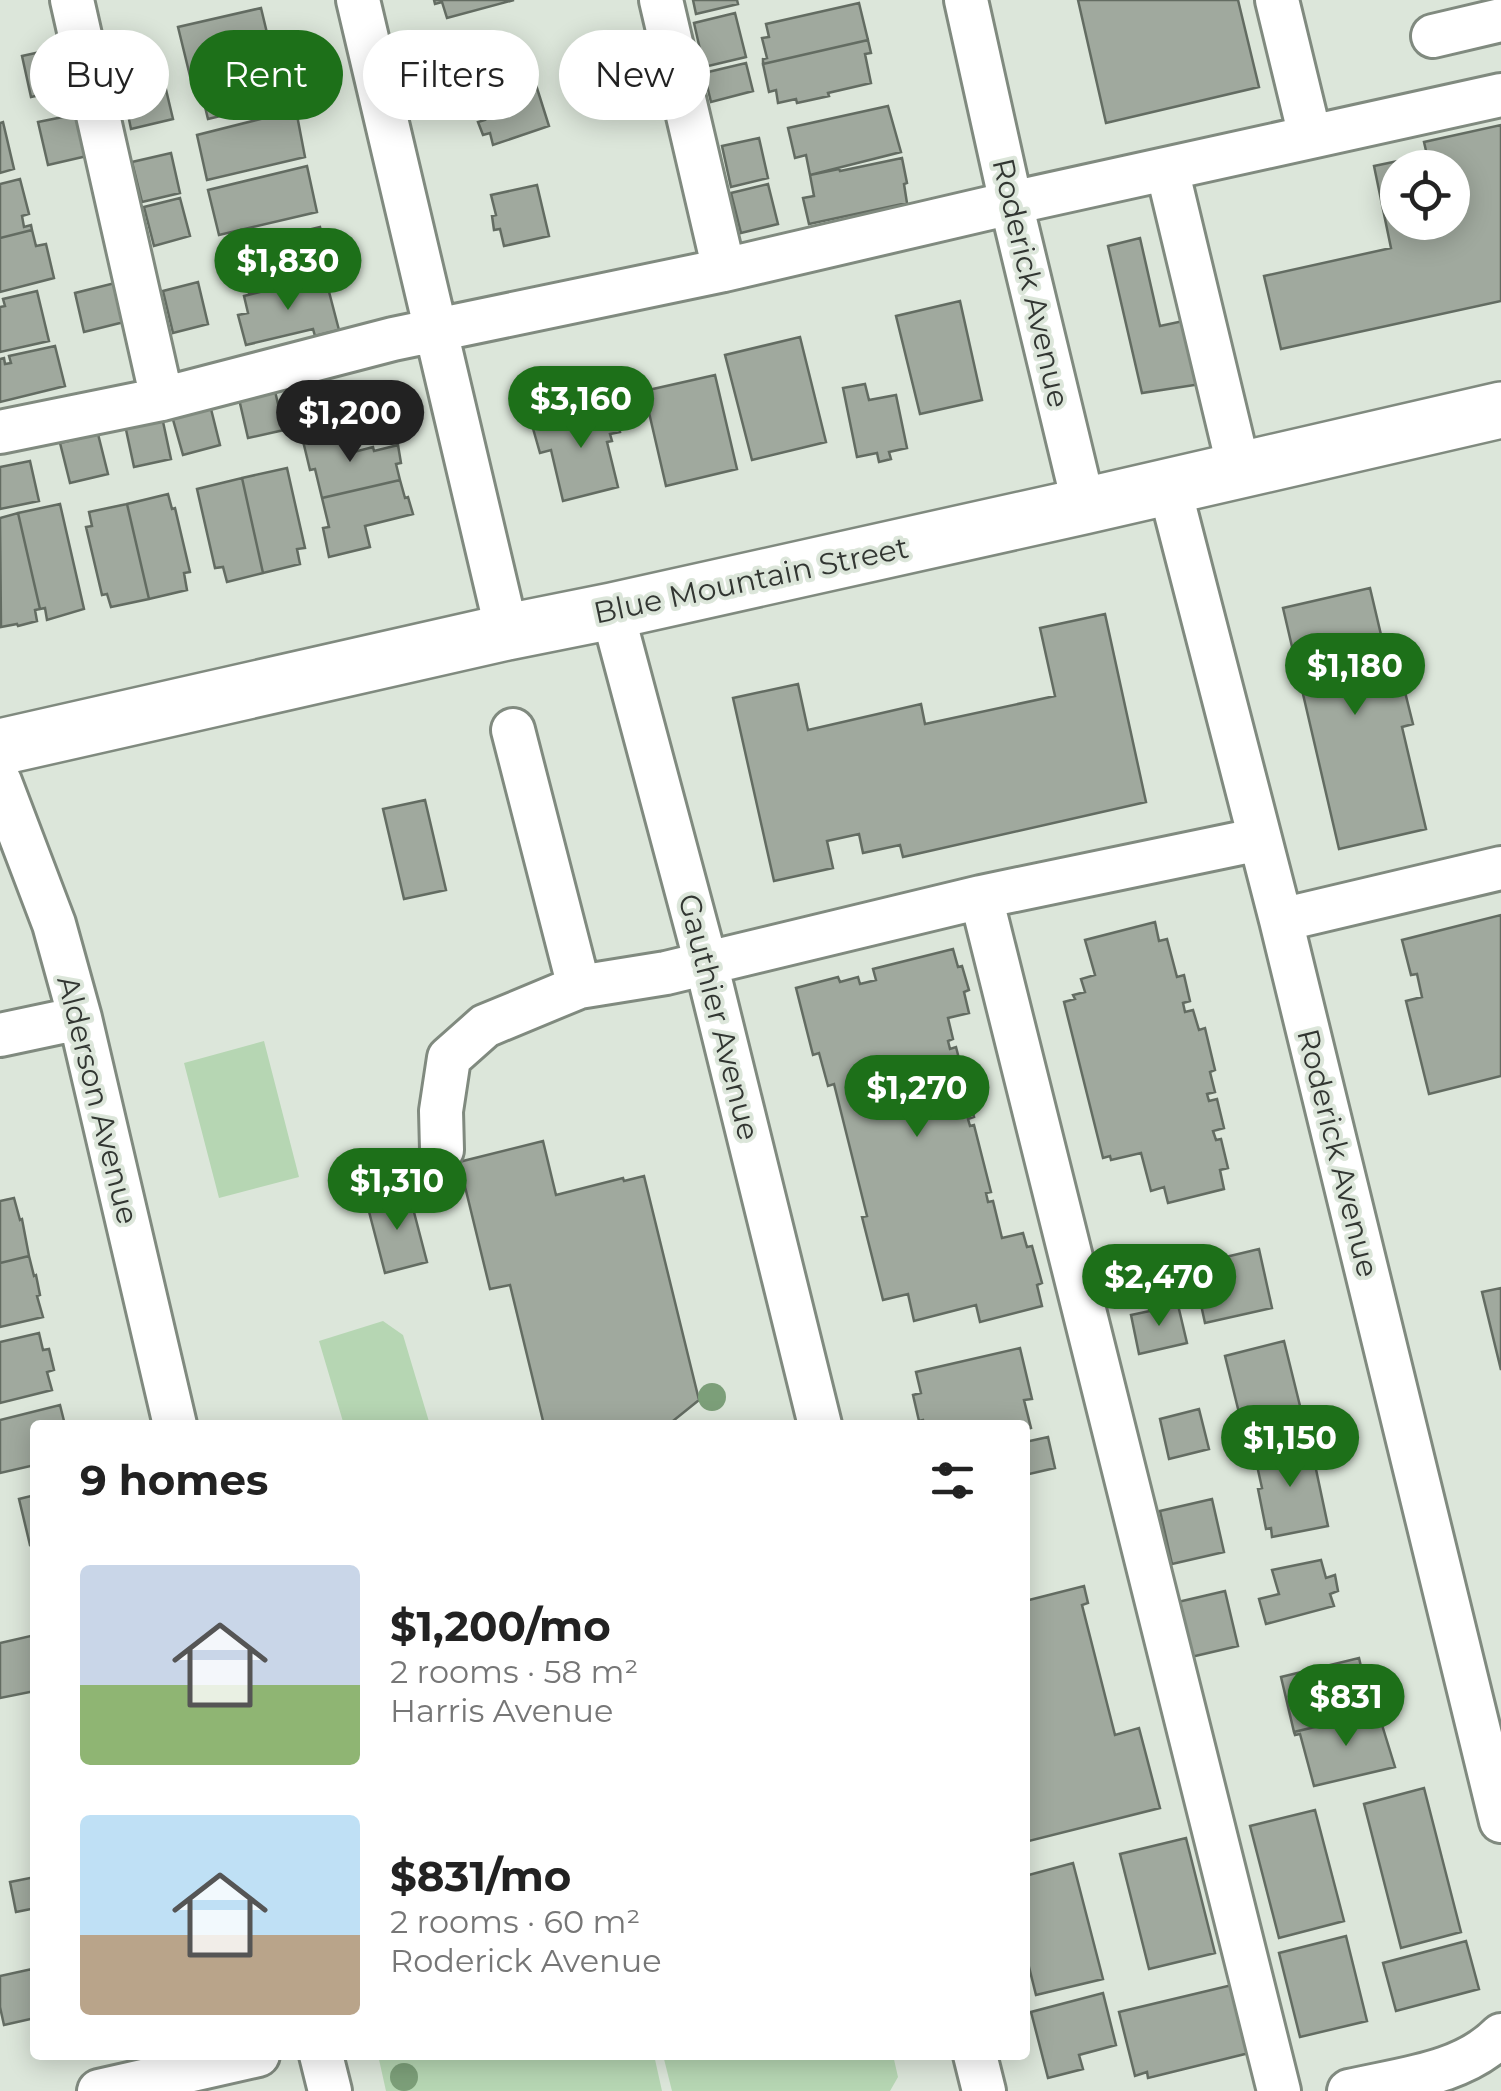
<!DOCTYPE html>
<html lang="en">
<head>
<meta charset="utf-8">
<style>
  :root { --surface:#fff; --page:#f6f6f6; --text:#222; --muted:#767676; --accent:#1d7019 }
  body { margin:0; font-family:Montserrat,sans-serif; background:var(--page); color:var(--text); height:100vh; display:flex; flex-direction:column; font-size:38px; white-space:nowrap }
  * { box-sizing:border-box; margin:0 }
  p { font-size:32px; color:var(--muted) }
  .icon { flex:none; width:55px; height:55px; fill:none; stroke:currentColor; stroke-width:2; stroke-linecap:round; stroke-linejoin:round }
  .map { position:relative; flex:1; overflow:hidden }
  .side { position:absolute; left:30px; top:1420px; width:1000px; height:640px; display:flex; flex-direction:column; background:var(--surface); border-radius:10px; box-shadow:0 5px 25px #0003 }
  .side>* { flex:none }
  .banner { position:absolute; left:30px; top:30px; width:1000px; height:90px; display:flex; gap:20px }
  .buttons { position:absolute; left:1380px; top:150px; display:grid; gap:20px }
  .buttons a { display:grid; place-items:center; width:90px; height:90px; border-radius:50%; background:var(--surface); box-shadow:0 5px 25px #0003; font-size:50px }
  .price { position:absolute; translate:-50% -85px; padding:0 22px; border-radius:35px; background:var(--accent); color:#fff; font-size:32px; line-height:65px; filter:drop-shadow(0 2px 5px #0008) }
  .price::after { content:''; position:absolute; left:50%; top:60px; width:30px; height:22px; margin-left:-15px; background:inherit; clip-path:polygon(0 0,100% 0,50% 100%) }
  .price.selected { background:#222; color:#fff }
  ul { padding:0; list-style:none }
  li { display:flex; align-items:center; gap:30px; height:250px; padding:0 50px }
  li span { display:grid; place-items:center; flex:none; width:280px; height:200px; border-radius:10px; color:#555 }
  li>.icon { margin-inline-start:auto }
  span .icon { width:120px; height:120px; fill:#fffc; stroke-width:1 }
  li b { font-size:42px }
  h2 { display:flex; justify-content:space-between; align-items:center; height:120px; padding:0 50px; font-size:42px }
  .chip { padding:0 35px; border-radius:45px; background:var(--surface); box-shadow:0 5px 25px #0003; font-size:35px; line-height:90px }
  .chip.selected { background:var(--accent); color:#fff }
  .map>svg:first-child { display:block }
  .green { fill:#b6d6b3 }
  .building { fill:#a0a99e; stroke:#636c62; stroke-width:2.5; fill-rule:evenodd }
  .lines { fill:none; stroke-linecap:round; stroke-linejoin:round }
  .minor-casing { stroke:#808a7f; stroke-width:48 }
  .major-casing { stroke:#808a7f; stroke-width:60 }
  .minor { stroke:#fff; stroke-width:42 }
  .major { stroke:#fff; stroke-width:55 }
  .tree { fill:#7c9f79 }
  .labels { text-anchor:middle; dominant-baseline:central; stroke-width:8; stroke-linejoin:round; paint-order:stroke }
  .street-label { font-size:30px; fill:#323632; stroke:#dce6da }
</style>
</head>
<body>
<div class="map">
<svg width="1501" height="2091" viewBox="0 0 1501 2091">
  <rect width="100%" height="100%" fill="#dce6da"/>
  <!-- green -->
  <path class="green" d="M 264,1041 L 299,1177 L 219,1198 L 184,1063 Z
    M 383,1321 L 403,1335 L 430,1425 L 344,1425 L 319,1341 Z
    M 378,2055 L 654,2055 L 662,2091 L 386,2091 Z
    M 663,2055 L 893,2055 L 898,2077 L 890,2091 L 672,2091 Z"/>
  <!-- building -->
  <path class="building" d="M 434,0 L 514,0 L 447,18 L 442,2 L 435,4 Z
    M 693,0 L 737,0 L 738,4 L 696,14 Z
    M 1078,0 L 1238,0 L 1259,87 L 1106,123 Z
    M 859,3 L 868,40 L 763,64 L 763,59 L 767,58 L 762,38 L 769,37 L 766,24 Z
    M 261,8 L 267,33 L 257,35 L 262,53 L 268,51 L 270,56 L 190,76 L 178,27 Z
    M 735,13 L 746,57 L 704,67 L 694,23 Z
    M 868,40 L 871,53 L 865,54 L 871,83 L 828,93 L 829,96 L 797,103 L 796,99 L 778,103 L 776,90 L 769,92 L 763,64 Z
    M 147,42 L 156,79 L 163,77 L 173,119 L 131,129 L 124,95 L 115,97 L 104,52 Z
    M 63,47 L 73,88 L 31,97 L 22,56 Z
    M 270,56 L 274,75 L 285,73 L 291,99 L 208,119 L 197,74 Z
    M 746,63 L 753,91 L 711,102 L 704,73 Z
    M 536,85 L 549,126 L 493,145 L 490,133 L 483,135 L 478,122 L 485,120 L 480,103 Z
    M 888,106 L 901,152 L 810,175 L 806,155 L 795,158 L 788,128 Z
    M 296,110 L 305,157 L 207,180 L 197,135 Z
    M 78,114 L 87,156 L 48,165 L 38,122 Z
    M 3,122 L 14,169 L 0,173 L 0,123 Z
    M 1501,125 L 1501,301 L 1281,349 L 1264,276 L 1391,248 L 1374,166 L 1427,155 L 1424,142 ZM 1398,168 L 1452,168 L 1452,222 L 1398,222 Z
    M 759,138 L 768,178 L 731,187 L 722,146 Z
    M 171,153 L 180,193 L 142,202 L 132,162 Z
    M 902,158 L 907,183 L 904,184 L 907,203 L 809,224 L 803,198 L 814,196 L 810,175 L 839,169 L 840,171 Z
    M 307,166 L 317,212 L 219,235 L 208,190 Z
    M 20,179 L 29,214 L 22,216 L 24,227 L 31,225 L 32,230 L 0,238 L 0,184 Z
    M 768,184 L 778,224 L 741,233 L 731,193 Z
    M 537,185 L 549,236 L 504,246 L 500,229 L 494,230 L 492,216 L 496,215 L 491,195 Z
    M 180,198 L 190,236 L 154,246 L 144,207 Z
    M 320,227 L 329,263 L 316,266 L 318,278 L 249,294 L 246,278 L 234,281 L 226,250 Z
    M 32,230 L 36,246 L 46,244 L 54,278 L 0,292 L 0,238 Z
    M 1140,238 L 1160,326 L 1188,320 L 1201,384 L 1142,393 L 1108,246 Z
    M 312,279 L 315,291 L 328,288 L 339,330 L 315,336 L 313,329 L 246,345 L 238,315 L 248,313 L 244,296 Z
    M 198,282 L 208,324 L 173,333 L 163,291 Z
    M 115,283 L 124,322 L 84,332 L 75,293 Z
    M 37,291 L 49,341 L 0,352 L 0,307 L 5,306 L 3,299 Z
    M 960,301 L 982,400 L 920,414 L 896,316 Z
    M 800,337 L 826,442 L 752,460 L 725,355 Z
    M 55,346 L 65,386 L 0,402 L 0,359 L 4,358 L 5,364 L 11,363 L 9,356 Z
    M 715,375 L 737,469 L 666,486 L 644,391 Z
    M 865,384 L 869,400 L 896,395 L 907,448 L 889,452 L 891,459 L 879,462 L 877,453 L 857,457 L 843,388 Z
    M 275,391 L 284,430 L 248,438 L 239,399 Z
    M 210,405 L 220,445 L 183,455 L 172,416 Z
    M 613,405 L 620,432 L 610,434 L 612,441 L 607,442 L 618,487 L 563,501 L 551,450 L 540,453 L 532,425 Z
    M 162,417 L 171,459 L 134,467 L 125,425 Z
    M 345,431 L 350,453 L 373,447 L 374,451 L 398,445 L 401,463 L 396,464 L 400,480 L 322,498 L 315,469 L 310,470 L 303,441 Z
    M 98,434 L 108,474 L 70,483 L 60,443 Z
    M 30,461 L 39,501 L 0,509 L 0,467 Z
    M 287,468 L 305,548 L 297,549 L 300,564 L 263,573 L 242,478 Z
    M 242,478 L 263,573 L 227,582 L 223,567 L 215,568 L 197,489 Z
    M 400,480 L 405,498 L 408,497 L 413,514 L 365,526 L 370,547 L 329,557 L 323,528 L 329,527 L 322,498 Z
    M 168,494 L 172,509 L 175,508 L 190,572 L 184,573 L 187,590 L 149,599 L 127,504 Z
    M 60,504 L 84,609 L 47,620 L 45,608 L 40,609 L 18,513 Z
    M 127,504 L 149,599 L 111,607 L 107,594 L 102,595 L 86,527 L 92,526 L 89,512 Z
    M 18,513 L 40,609 L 35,610 L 37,621 L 18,626 L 17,624 L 1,627 L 0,518 Z
    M 1370,588 L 1394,690 L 1404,688 L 1413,724 L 1402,727 L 1426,829 L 1339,849 L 1283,608 Z
    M 1105,614 L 1146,802 L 903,857 L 900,845 L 863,853 L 859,834 L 827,841 L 833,868 L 774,881 L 733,698 L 798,684 L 808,730 L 921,704 L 925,724 L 1055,696 L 1040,628 Z
    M 425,800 L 446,890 L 404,899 L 383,809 Z
    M 1501,915 L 1501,1076 L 1429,1094 L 1406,1001 L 1422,997 L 1417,974 L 1411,975 L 1402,940 Z
    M 1155,922 L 1159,941 L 1167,939 L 1177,977 L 1184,975 L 1190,1001 L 1183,1003 L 1185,1012 L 1193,1010 L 1199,1030 L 1205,1028 L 1215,1070 L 1210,1072 L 1215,1092 L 1207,1094 L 1209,1101 L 1217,1099 L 1224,1128 L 1213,1131 L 1216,1140 L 1221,1139 L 1228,1168 L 1220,1170 L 1224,1189 L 1168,1203 L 1164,1187 L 1151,1191 L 1141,1153 L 1111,1160 L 1110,1156 L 1103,1158 L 1064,1002 L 1075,999 L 1073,995 L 1085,992 L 1081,979 L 1095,975 L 1085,940 Z
    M 953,949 L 958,967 L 962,966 L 969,990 L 964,992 L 969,1013 L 948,1018 L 953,1039 L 948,1041 L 950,1049 L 956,1047 L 974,1117 L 968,1119 L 970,1126 L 974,1125 L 991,1192 L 986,1193 L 988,1202 L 993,1201 L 1002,1238 L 1023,1233 L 1027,1247 L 1032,1246 L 1042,1283 L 1037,1285 L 1042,1306 L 980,1322 L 976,1305 L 914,1321 L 908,1294 L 883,1300 L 862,1217 L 867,1216 L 834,1084 L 828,1086 L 819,1053 L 813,1055 L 796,988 L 838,977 L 840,982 L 858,977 L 860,984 L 876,980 L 873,969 Z
    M 543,1141 L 556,1195 L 623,1178 L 624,1181 L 644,1176 L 699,1400 L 668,1425 L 544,1425 L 510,1285 L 490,1289 L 459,1162 Z
    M 409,1193 L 427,1262 L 385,1273 L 367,1204 Z
    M 14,1198 L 20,1220 L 22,1219 L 29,1256 L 0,1263 L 0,1201 Z
    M 1259,1249 L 1272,1308 L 1205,1323 L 1198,1291 L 1214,1287 L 1209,1261 Z
    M 29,1256 L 34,1276 L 36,1275 L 40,1295 L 37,1296 L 43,1317 L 0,1327 L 0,1263 Z
    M 1501,1288 L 1501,1370 L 1482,1292 Z
    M 1178,1305 L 1187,1343 L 1139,1354 L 1131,1315 Z
    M 39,1333 L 43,1350 L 49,1349 L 54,1370 L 47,1372 L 52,1390 L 0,1403 L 0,1342 Z
    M 1284,1341 L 1302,1414 L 1243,1429 L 1225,1356 Z
    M 1020,1348 L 1032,1399 L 1024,1400 L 1031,1428 L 1025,1430 L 1025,1425 L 924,1425 L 923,1420 L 919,1421 L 913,1395 L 921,1393 L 916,1372 Z
    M 60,1405 L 65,1425 L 35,1425 L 35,1465 L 0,1473 L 0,1420 Z
    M 1199,1409 L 1209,1449 L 1169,1459 L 1160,1419 Z
    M 1048,1437 L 1055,1468 L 1025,1475 L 1025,1442 Z
    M 1310,1441 L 1328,1526 L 1272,1537 L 1271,1528 L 1266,1529 L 1258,1489 L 1262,1488 L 1254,1452 Z
    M 35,1495 L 35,1544 L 30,1545 L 19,1499 Z
    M 1212,1499 L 1224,1552 L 1172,1564 L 1160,1511 Z
    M 1321,1560 L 1326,1578 L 1335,1575 L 1338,1591 L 1330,1594 L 1334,1606 L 1266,1624 L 1259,1599 L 1279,1594 L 1272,1570 Z
    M 1084,1586 L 1088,1603 L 1082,1605 L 1115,1735 L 1139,1728 L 1160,1808 L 1025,1842 L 1025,1601 Z
    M 1225,1591 L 1238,1646 L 1191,1657 L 1178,1602 Z
    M 35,1635 L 35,1691 L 0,1698 L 0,1643 Z
    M 1359,1658 L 1366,1688 L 1373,1686 L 1378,1712 L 1294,1732 L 1281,1677 Z
    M 1378,1712 L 1395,1767 L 1314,1786 L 1300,1734 L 1295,1735 L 1294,1732 Z
    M 1424,1788 L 1461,1932 L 1401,1948 L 1364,1804 Z
    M 1315,1810 L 1344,1921 L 1279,1938 L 1250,1826 Z
    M 1186,1838 L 1215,1953 L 1149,1969 L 1120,1854 Z
    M 1073,1863 L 1103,1979 L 1036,1995 L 1025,1951 L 1025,1876 Z
    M 35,1877 L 35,1925 L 31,1909 L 16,1912 L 10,1882 Z
    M 1346,1936 L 1367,2021 L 1300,2037 L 1279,1953 Z
    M 1466,1941 L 1479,1989 L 1396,2011 L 1383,1963 Z
    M 32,1969 L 35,1981 L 35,2018 L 4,2025 L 0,2007 L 0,1976 Z
    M 1232,1985 L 1249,2053 L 1148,2078 L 1147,2072 L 1135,2076 L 1119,2012 Z
    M 1103,1993 L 1116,2045 L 1079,2055 L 1083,2069 L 1048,2078 L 1031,2012 Z"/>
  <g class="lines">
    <!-- minor casing -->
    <g class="minor-casing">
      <path id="minor" d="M 72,0 L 162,399
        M 358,0 L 507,632
        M 661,0 L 724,270
        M 966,0 L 1011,203 L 1084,506
        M 1277,0 L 1310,136
        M 1433,36 L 1501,20
        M 1167,169 L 1239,469
        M 0,432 L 162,399 L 393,339 L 724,270 L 1011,203 L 1501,95
        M 1169,486 L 1281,920 L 1501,1821
        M 612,611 L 706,963 L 820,1425
        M 513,730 L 579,987 L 666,973 L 981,897 L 1260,839
        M 0,782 L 54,924 L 80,1018 L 175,1425
        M 981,897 L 1279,2091
        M 1281,920 L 1501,868
        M 0,1035 L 80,1018
        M 442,1150 L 441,1111 L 449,1058 L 485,1026 L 579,987
        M 321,2055 L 330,2091
        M 975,2055 L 984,2091
        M 99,2091 L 258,2055
        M 1349,2091 C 1401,2079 1463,2074 1501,2035"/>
    </g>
    <!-- major casing -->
    <g class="major-casing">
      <path id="major" d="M 0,747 L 507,632 L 612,611 L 1084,506 L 1501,410"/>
    </g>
    <!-- minor -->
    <use href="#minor" class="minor"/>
    <!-- major -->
    <use href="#major" class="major"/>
  </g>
  <!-- trees -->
  <g class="tree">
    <circle cx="712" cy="1397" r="14"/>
    <circle cx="404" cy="2077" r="14"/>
  </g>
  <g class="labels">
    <!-- street labels -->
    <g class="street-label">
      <text transform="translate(1031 283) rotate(77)">Roderick Avenue</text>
      <text transform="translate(751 580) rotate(-12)">Blue Mountain Street</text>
      <text transform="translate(719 1017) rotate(76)">Gauthier Avenue</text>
      <text transform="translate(98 1100) rotate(76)">Alderson Avenue</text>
      <text transform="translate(1338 1153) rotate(76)">Roderick Avenue</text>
    </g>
  </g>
</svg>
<div class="buttons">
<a><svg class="icon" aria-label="locate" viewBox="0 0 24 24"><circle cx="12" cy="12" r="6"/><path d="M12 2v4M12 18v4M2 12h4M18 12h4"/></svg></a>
</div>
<b class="price" style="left:288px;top:313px">$1,830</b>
<b class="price" style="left:581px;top:451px">$3,160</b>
<b class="price selected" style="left:350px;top:465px">$1,200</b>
<b class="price" style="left:1355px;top:718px">$1,180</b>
<b class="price" style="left:917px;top:1140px">$1,270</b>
<b class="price" style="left:397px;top:1233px">$1,310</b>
<b class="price" style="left:1159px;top:1329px">$2,470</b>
<b class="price" style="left:1290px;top:1490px">$1,150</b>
<b class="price" style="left:1346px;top:1749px">$831</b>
<div class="banner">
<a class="chip">Buy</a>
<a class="chip selected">Rent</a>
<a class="chip">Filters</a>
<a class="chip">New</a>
</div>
<section class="side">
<h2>9 homes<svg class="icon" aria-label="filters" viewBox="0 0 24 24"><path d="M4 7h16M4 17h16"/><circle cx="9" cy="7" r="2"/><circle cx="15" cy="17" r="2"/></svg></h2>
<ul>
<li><span style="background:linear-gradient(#c9d6e8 60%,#8fb573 0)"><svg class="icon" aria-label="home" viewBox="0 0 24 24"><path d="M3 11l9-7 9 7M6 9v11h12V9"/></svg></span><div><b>$1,200/mo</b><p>2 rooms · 58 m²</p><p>Harris Avenue</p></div></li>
<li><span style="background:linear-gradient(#bfe0f5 60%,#b9a48a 0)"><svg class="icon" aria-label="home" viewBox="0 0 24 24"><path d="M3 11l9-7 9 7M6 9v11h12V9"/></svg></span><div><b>$831/mo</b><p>2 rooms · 60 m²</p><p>Roderick Avenue</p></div></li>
</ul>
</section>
</div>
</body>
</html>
